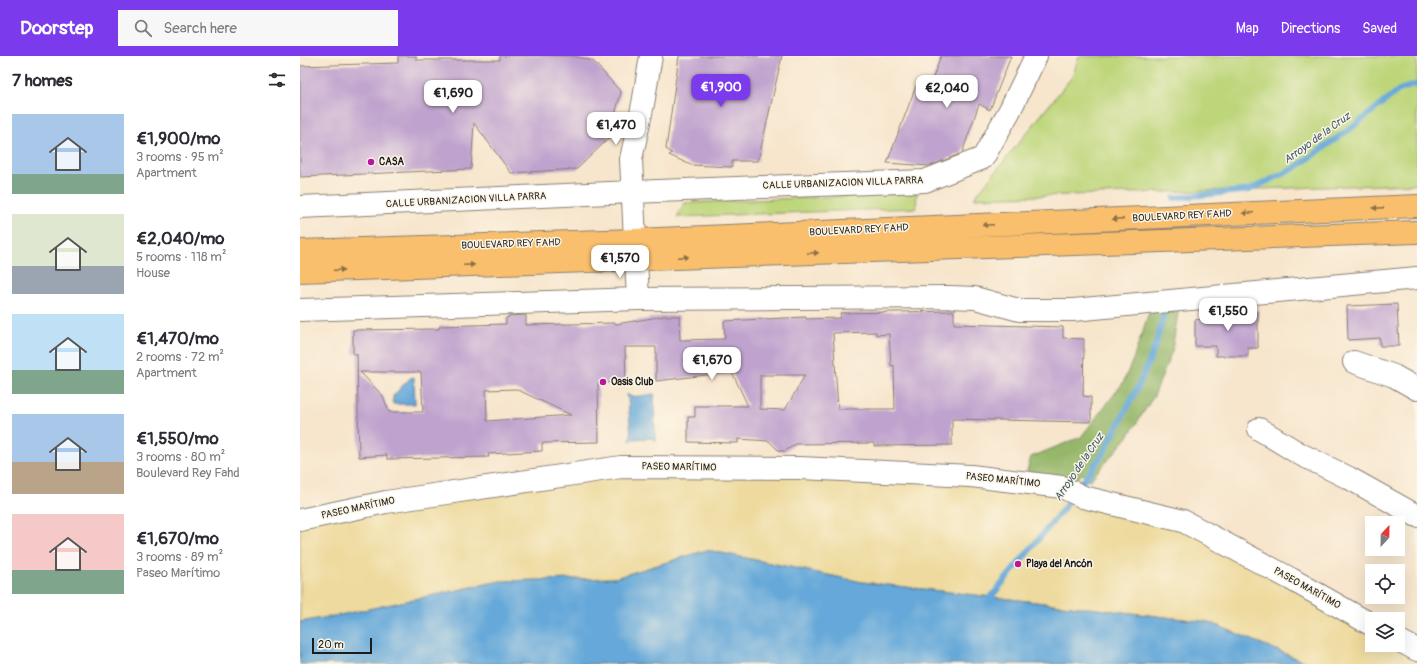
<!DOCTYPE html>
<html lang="en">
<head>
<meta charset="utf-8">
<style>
  :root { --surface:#fff; --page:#f7f7f7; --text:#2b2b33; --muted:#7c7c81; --accent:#7c3aed }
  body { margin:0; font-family:Pangolin,sans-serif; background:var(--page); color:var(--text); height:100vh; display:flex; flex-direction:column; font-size:15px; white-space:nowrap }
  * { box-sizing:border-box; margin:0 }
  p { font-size:13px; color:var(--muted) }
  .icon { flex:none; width:22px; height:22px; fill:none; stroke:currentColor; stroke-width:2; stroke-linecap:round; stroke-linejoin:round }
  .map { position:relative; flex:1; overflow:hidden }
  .panel { display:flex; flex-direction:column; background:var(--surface); width:300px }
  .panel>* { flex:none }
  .needle { width:26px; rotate:22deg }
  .tools { position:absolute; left:1065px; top:460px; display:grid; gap:8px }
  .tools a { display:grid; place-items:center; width:40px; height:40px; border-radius:0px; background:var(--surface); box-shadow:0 4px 16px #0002; font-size:20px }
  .scale { position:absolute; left:12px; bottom:10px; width:60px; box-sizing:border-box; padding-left:4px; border:2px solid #1c1c1c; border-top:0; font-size:11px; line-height:14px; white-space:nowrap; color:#1c1c1c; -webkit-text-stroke:3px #fcf5e5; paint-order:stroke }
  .price { position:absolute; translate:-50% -34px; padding:0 9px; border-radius:8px; background:#fff; color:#222; font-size:13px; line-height:26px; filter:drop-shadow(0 1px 2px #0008) }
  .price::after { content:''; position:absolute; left:50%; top:24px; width:12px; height:9px; margin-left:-6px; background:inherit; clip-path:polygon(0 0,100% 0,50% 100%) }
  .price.current { background:var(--accent); color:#fff }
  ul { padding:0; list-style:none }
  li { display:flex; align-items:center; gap:12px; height:100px; padding:0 12px }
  li span { display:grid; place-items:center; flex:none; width:112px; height:80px; border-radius:0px; color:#555 }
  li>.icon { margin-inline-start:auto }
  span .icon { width:48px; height:48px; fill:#fffc; stroke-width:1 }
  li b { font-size:17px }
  h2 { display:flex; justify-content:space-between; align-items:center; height:48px; padding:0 12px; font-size:17px }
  header { display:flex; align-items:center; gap:24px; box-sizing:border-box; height:56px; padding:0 20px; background:var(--accent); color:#fff }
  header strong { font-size:19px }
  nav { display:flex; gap:22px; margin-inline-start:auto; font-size:14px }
  .search { width:280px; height:36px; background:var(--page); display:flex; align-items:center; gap:10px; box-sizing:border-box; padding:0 14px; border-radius:0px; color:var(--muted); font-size:15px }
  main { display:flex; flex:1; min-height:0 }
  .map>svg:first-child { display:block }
  .green { fill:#bdd67a; stroke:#6c794b }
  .forest { fill:#96b76a; stroke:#596a43 }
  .sand { fill:#eeda9e; stroke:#857b5d }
  .water { fill:#65a8d9; stroke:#40627a }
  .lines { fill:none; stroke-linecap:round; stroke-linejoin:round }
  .stream { stroke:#65a8d9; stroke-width:6 }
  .building { fill:#bfa2ce; fill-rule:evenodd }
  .minor-casing { stroke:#8a8074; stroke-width:24 }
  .major-casing { stroke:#8a8074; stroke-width:24 }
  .minor { stroke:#fff; stroke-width:22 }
  .major { stroke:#f9bf6c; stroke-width:22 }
  .oneway { fill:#8a6e44 }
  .poi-dot { fill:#b5179e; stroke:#fcf5e5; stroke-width:1.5 }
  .labels { text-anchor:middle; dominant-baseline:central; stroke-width:3; stroke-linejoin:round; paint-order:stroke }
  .poi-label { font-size:10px; font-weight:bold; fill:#1c1c1c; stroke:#fcf5e5; text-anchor:start }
  .street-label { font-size:10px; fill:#1c1c1c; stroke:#fcf5e5 }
  .water-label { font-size:11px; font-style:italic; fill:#3d5b71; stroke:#fcf5e5 }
</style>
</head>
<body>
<header>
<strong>Doorstep</strong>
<div class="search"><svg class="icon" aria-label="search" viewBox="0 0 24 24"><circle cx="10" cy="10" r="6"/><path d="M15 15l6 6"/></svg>Search here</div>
<nav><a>Map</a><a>Directions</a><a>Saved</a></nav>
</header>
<main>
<section class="panel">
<h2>7 homes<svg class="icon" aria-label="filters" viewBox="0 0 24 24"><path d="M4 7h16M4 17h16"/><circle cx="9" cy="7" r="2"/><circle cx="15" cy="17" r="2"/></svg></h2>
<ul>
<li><span style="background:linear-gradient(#a9c7e8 75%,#7fa58c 0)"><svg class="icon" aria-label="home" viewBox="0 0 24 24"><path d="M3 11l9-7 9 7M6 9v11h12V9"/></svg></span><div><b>€1,900/mo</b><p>3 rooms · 95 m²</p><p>Apartment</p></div></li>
<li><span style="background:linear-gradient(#dfe7d0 65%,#9aa5b1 0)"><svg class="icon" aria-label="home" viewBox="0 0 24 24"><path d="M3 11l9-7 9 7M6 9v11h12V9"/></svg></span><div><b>€2,040/mo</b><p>5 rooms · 118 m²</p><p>House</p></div></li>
<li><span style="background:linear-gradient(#bfe0f5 70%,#7fa58c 0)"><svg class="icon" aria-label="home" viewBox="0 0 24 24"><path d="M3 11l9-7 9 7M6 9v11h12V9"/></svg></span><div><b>€1,470/mo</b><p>2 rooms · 72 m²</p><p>Apartment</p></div></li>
<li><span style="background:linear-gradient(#a9c7e8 60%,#b9a48a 0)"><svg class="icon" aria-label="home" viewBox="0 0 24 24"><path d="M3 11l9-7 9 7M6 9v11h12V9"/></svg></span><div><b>€1,550/mo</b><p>3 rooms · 80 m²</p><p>Boulevard Rey Fahd</p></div></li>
<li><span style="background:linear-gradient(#f6c9c9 70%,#7fa58c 0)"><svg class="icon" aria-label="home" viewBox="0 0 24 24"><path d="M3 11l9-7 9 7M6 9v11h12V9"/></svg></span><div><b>€1,670/mo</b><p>3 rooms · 89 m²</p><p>Paseo Marítimo</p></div></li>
</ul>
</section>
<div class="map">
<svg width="1117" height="608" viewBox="0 0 1117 608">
  <rect width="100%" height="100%" fill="#fcf5e5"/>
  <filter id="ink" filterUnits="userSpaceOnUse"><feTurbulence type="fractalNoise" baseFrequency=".025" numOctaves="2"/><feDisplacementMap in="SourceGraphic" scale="8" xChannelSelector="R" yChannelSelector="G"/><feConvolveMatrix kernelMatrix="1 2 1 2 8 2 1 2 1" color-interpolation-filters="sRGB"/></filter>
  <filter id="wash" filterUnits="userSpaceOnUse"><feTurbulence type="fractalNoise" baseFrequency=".012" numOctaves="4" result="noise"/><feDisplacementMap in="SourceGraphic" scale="16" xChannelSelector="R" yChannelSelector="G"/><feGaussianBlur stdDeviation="0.9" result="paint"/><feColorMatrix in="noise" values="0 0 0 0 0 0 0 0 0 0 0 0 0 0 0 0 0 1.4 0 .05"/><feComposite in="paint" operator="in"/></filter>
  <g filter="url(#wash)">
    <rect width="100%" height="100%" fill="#f7e5cc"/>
    <!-- green -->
    <path class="green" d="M 779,0 L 1117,0 L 1117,128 L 674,142 L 772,21 Z
      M 617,137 L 616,152 L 377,161 L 385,147 Z"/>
    <!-- forest -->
    <path class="forest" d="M 851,250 L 879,250 L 872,295 L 854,340 L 827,382 L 790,424 L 782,418 L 768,427 L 748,420 L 727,415 L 731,401 L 781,381 L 823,327 L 834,301 Z"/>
    <!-- sand -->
    <path class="sand" d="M 321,411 L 671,420 L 883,465 L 1072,569 L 1072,589 L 1098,589 L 1117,594 L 1117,608 L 1010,608 L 909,566 L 562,526 L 407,494 L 315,522 L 200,525 L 45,558 L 0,566 L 0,464 Z"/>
    <!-- water -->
    <path class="water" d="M 114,321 L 115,348 L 93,348 L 93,340 L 110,322 Z
      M 328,338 L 331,341 L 354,338 L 355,340 L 354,342 L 355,381 L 357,383 L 356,385 L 352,382 L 333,383 L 331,385 L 329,384 L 331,381 L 328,343 L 326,340 Z
      M 407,494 L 562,526 L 909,566 L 1010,608 L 0,608 L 0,566 L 45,558 L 200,525 L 315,522 Z"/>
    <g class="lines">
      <!-- stream -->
      <path class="stream" d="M 874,142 L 949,134 L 995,112 L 1054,70 L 1099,34 L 1117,28
        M 691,541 L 764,452 L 804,396 L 840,327 L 855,291 L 865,254"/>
    </g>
    <g id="blocks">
      <!-- building -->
      <path class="building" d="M 98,0 L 116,0 L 116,4 L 200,4 L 200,0 L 272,0 L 293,5 L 321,36 L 309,82 L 277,113 L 211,117 L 174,67 L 171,113 L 0,121 L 0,10 L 98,7 Z
        M 379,0 L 482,0 L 458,105 L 432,105 L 432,111 L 391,109 L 369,99 L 372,97 L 366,93 Z
        M 641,0 L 711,0 L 690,54 L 679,48 L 662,97 L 630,110 L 587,107 L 616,30 L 628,35 Z
        M 1097,248 L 1099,290 L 1080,290 L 1080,282 L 1048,284 L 1047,250 Z
        M 654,255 L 654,268 L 763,271 L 763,282 L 784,283 L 783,340 L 791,341 L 791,366 L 652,363 L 652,389 L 574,390 L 574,387 L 496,388 L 485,395 L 479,395 L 469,385 L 438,383 L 438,387 L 388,386 L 388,361 L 395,361 L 395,350 L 448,350 L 432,316 L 356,325 L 356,291 L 325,291 L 326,326 L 298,327 L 299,386 L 242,387 L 242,395 L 188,398 L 189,401 L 87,403 L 87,399 L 59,401 L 57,298 L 53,298 L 53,274 L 139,273 L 140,270 L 206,268 L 206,262 L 209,261 L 209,260 L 226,259 L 226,269 L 315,267 L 316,268 L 365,260 L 379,260 L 380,284 L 425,283 L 424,265 L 506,261 L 506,263 L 541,262 L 540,257 ZM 576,276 L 576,279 L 589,278 L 591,310 L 594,309 L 595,353 L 538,353 L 533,277 ZM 60,316 L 121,316 L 123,356 L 89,356 L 83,340 ZM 460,319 L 505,319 L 485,354 L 460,353 ZM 216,333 L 271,359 L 187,365 L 186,334 Z
        M 958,255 L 958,292 L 948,292 L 948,300 L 916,300 L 916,290 L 895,290 L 895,264 L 904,263 L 904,256 Z"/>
    </g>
  </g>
  <g filter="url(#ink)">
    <use href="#blocks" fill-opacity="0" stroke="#8a8074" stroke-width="1"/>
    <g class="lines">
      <!-- minor casing -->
      <g class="minor-casing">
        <path id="minor" d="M 0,151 L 332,136 L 625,125 L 683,102 L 710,54 L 736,0
          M 335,184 L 331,103 L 343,48 L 351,0
          M 336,203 L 338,243
          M 0,254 L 338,243 L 650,241 L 675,242 L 719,254 L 773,254 L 1117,222
          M 1054,306 L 1094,320 L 1117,333
          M 959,373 L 1000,398 L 1049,422 L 1117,460
          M 0,464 L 86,446 L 321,411 L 500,412 L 671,420 L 762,431 L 783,441 L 883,465 L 991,523 L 1072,569
          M 1098,584 L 1117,594"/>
      </g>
      <!-- major casing -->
      <g class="major-casing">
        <path id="major" d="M 0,195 L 335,184 L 1117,150
          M 0,215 L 1117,176"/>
      </g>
      <!-- minor -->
      <use href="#minor" class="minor"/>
      <!-- major -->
      <use href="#major" class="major"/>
    </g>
    <!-- one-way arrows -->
    <defs><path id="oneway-solid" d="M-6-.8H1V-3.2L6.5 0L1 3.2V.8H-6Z"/></defs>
    <g class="oneway">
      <use href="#oneway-solid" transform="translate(1078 152) rotate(177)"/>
      <use href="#oneway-solid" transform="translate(948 157) rotate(177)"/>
      <use href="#oneway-solid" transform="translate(818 163) rotate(177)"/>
      <use href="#oneway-solid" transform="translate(688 169) rotate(177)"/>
      <use href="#oneway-solid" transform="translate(513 197) rotate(-2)"/>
      <use href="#oneway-solid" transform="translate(383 201) rotate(-2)"/>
      <use href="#oneway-solid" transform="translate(169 209) rotate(-2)"/>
      <use href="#oneway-solid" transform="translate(39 214) rotate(-2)"/>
    </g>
  </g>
  <!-- markers -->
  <g class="poi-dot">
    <circle cx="71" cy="106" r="4"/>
    <circle cx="303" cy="326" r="4"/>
    <circle cx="718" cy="508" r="4"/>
  </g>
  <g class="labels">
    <!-- poi labels -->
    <g class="poi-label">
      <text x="79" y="106">CASA</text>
      <text x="311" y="326">Oasis Club</text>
      <text x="726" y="508">Playa del Ancón</text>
    </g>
    <!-- street labels -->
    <g class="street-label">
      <text transform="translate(543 127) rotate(-2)">CALLE URBANIZACION VILLA PARRA</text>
      <text transform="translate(166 144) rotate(-3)">CALLE URBANIZACION VILLA PARRA</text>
      <text transform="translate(882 160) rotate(-3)">BOULEVARD REY FAHD</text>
      <text transform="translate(559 174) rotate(-3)">BOULEVARD REY FAHD</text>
      <text transform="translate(211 188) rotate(-2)">BOULEVARD REY FAHD</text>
      <text transform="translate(379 411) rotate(1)">PASEO MARÍTIMO</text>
      <text transform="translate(703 424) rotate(6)">PASEO MARÍTIMO</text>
      <text transform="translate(58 452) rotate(-12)">PASEO MARÍTIMO</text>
      <text transform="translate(1007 532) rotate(29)">PASEO MARÍTIMO</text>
    </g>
    <!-- water labels -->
    <g class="water-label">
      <text transform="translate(1017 82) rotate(-36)">Arroyo de la Cruz</text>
      <text transform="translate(779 411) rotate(-56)">Arroyo de la Cruz</text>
    </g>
  </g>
</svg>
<div class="tools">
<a><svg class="needle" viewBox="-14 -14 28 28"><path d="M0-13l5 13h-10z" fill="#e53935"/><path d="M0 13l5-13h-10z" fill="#7c7c81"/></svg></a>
<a><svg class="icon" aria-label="locate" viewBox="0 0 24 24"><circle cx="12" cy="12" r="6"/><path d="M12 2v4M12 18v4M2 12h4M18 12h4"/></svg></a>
<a><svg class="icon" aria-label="layers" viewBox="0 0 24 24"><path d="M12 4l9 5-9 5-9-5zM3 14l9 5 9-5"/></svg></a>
</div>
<div class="scale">20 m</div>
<b class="price current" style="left:421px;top:52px">€1,900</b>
<b class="price" style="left:647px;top:53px">€2,040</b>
<b class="price" style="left:153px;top:58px">€1,690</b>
<b class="price" style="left:316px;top:90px">€1,470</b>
<b class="price" style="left:320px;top:223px">€1,570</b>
<b class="price" style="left:928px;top:276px">€1,550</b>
<b class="price" style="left:412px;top:325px">€1,670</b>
</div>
</main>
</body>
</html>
